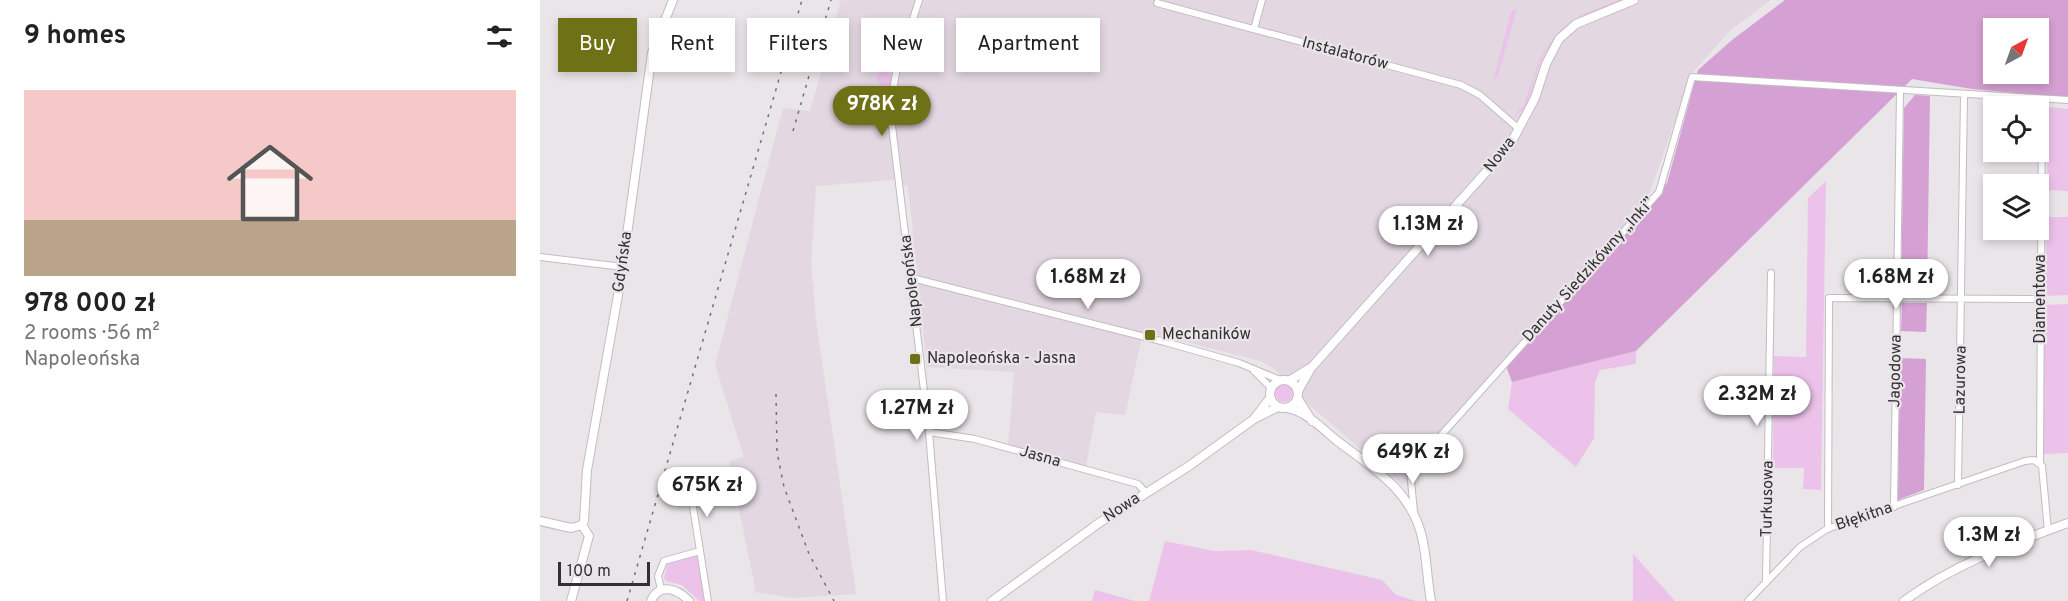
<!DOCTYPE html>
<html lang="en">
<head>
<meta charset="utf-8">
<style>
  :root { --surface:#fff; --page:#f6f6f6; --text:#222; --muted:#767676; --line:#e0e0e0; --accent:#6f7116 }
  body { margin:0; font-family:Overpass,sans-serif; background:var(--page); color:var(--text); height:100vh; display:flex; flex-direction:column; font-size:22px; white-space:nowrap }
  * { box-sizing:border-box; margin:0 }
  p { font-size:20px; color:var(--muted) }
  .icon { flex:none; width:33px; height:33px; fill:none; stroke:currentColor; stroke-width:2; stroke-linecap:round; stroke-linejoin:round }
  .map { position:relative; flex:1; overflow:hidden }
  .panel { display:flex; flex-direction:column; background:var(--surface); width:540px }
  .panel>* { flex:none }
  .top-card { position:absolute; left:18px; top:18px; width:570px; height:54px; display:flex; gap:12px }
  .needle { width:39px; rotate:41deg }
  .controls { position:absolute; left:1443px; top:18px; display:grid; gap:12px }
  .controls a { display:grid; place-items:center; width:66px; height:66px; border-radius:0px; background:var(--surface); box-shadow:0 3px 9px #0003; font-size:30px }
  .scale { position:absolute; left:18px; bottom:15px; width:92px; box-sizing:border-box; padding-left:6px; border:3px solid #323032; border-top:0; font-size:16px; line-height:21px; white-space:nowrap; color:#323032; -webkit-text-stroke:4px #eae5e9; paint-order:stroke }
  .price { position:absolute; translate:-50% -51px; padding:0 14px; border-radius:21px; background:#fff; color:#222; font-size:20px; line-height:39px; filter:drop-shadow(0 2px 3px #0008) }
  .price::after { content:''; position:absolute; left:50%; top:36px; width:18px; height:14px; margin-left:-9px; background:inherit; clip-path:polygon(0 0,100% 0,50% 100%) }
  .price.current { background:var(--accent); color:#fff }
  ul { padding:0; list-style:none }
  li { display:grid; align-content:center; gap:12px; height:318px; padding:0 24px }
  li+li { border-top:2px solid var(--line) }
  li span { display:grid; place-items:center; height:186px; border-radius:0px; color:#555 }
  li>.icon { margin-inline-start:auto }
  span .icon { width:108px; height:108px; fill:#fffc; stroke-width:1 }
  li b { font-size:26px }
  h2 { display:flex; justify-content:space-between; align-items:center; height:72px; padding:0 24px; font-size:26px }
  .pill { padding:0 21px; border-radius:0px; background:var(--surface); box-shadow:0 3px 9px #0003; font-size:21px; line-height:54px }
  .pill.current { background:var(--accent); color:#fff }
  main { display:flex; flex:1; min-height:0 }
  .map>svg:first-child { display:block }
  .built { fill:#e3d7e2 }
  .green { fill:#ecc2ea }
  .forest { fill:#d5a0d3; fill-rule:evenodd }
  .lines { fill:none; stroke-linecap:round; stroke-linejoin:round }
  .street-casing { stroke:#c1bcc0; stroke-width:8 }
  .secondary-casing { stroke:#c1bcc0; stroke-width:10 }
  .street { stroke:#fff; stroke-width:6 }
  .secondary { stroke:#fff; stroke-width:8 }
  .rail { stroke:#737073; stroke-width:1.5; stroke-dasharray:3 6; stroke-linecap:butt }
  .poi-dot { fill:#6f7116; stroke:#eae5e9; stroke-width:2 }
  .labels { text-anchor:middle; dominant-baseline:central; stroke-width:4.5; stroke-linejoin:round; paint-order:stroke }
  .street-label { font-size:16px; fill:#323032; stroke:#eae5e9 }
  .poi-label { font-size:16px; fill:#323032; stroke:#eae5e9; text-anchor:start }
</style>
</head>
<body>
<main>
<section class="panel">
<h2>9 homes<svg class="icon" aria-label="filters" viewBox="0 0 24 24"><path d="M4 7h16M4 17h16"/><circle cx="9" cy="7" r="2"/><circle cx="15" cy="17" r="2"/></svg></h2>
<ul>
<li><span style="background:linear-gradient(#f6c9c9 70%,#b9a48a 0)"><svg class="icon" aria-label="home" viewBox="0 0 24 24"><path d="M3 11l9-7 9 7M6 9v11h12V9"/></svg></span><div><b>978 000 zł</b><p>2 rooms · 56 m²</p><p>Napoleońska</p></div></li>
</ul>
</section>
<div class="map">
<svg width="1528" height="601" viewBox="0 0 1528 601">
  <rect width="100%" height="100%" fill="#eae5e9"/>
  <!-- built -->
  <path class="built" d="M 301,0 L 1231,0 L 1191,30 L 1152,73 L 1110,192 L 1063,251 L 862,485 L 759,396 L 736,370 L 720,361 L 603,331 L 585,415 L 556,412 L 546,466 L 468,447 L 474,372 L 387,367 L 368,186 L 352,180 L 276,186 L 271,264 L 276,320 L 316,594 L 252,598 L 216,592 L 189,461 L 204,457 L 175,365 L 243,108 L 270,111 Z"/>
  <!-- green -->
  <path class="green" d="M 1078,0 L 1086,0 C 1051,13 1014,28 999,65 C 993,80 991,96 984,110 L 974,116 L 984,105 L 1000,58 L 1020,30 L 1041,15 Z
    M 977,9 L 959,72 L 953,82 L 971,12 Z
    M 346,70 L 353,77 L 347,95 L 336,79 L 339,72 Z
    M 1508,107 L 1528,109 L 1528,191 L 1507,190 Z
    M 1286,181 L 1281,490 L 1263,489 L 1264,468 L 1233,468 L 1234,356 L 1266,357 L 1268,198 Z
    M 1507,217 L 1528,217 L 1528,295 L 1505,296 Z
    M 1528,304 L 1528,453 L 1504,454 L 1504,305 Z
    M 1096,351 L 1096,364 L 1060,370 L 1055,382 L 1054,438 L 1036,467 L 968,409 L 972,382 Z
    M735 393a9 9 0 1 1 18 0a9 9 0 1 1-18 0Z
    M 625,541 L 674,551 L 711,550 L 842,580 L 856,595 L 876,601 L 609,601 Z
    M 1093,554 L 1134,600 L 1134,601 L 1093,601 Z
    M 157,555 L 159,557 L 166,601 L 159,601 L 142,585 L 126,581 L 124,578 L 128,562 Z
    M 555,590 L 595,601 L 552,601 Z"/>
  <!-- forest -->
  <path class="forest" d="M 1245,0 L 1528,0 L 1528,98 L 1432,89 L 1372,79 L 1096,351 L 972,382 L 966,366 L 1063,251 L 1127,183 L 1158,70 L 1192,40 ZM 1454,28 L 1498,28 L 1498,74 L 1454,74 Z
    M 1375,95 L 1390,96 L 1387,294 L 1361,294 L 1364,108 Z
    M 1362,303 L 1387,303 L 1386,332 L 1361,331 Z
    M 1360,358 L 1386,359 L 1384,490 L 1358,500 Z"/>
  <g class="lines">
    <!-- street casing -->
    <g class="street-casing">
      <path id="street" d="M 379,0 L 356,73 L 350,109 L 389,432 L 403,601
        M 617,3 L 921,85 L 940,95 L 979,129
        M 714,29 L 722,0
        M 0,257 L 83,267
        M 372,278 L 625,342 L 699,363 L 740,380
        M 714,371 L 731,388
        M 389,432 L 435,439 L 598,484 L 606,493
        M 1500,463 L 1502,99
        M 1418,485 L 1424,95
        M 150,488 L 168,601
        M 1354,507 L 1360,91
        M 874,512 L 870,470 L 1119,192 L 1152,77 L 1528,100
        M 1288,529 L 1289,298 L 1501,299
        M 1226,581 L 1231,273
        M 121,590 L 118,576 L 124,561 L 160,551
        M 1208,601 L 1260,547 L 1287,529 L 1485,461 L 1494,460 L 1502,466 L 1508,531"/>
    </g>
    <!-- secondary casing -->
    <g class="secondary-casing">
      <path id="secondary" d="M730 394a14 14 0 1 1 28 0a14 14 0 1 1-28 0Z
        M 749,381 L 770,368
        M 758,391 L 771,368 L 970,145 L 995,98 L 1006,64 L 1019,39 L 1036,24 L 1094,0
        M 758,399 L 772,421
        M 747,408 C 764,410 783,429 796,440 C 833,468 871,490 882,537 C 887,558 887,580 891,601
        M 714,419 L 730,398
        M 0,521 L 31,528 L 42,525
        M 42,525 L 44,521 L 47,470 L 81,278 L 112,53 L 133,0
        M 31,601 L 49,536 L 42,525
        M 111,601 C 119,582 138,589 149,601
        M 452,601 L 559,523 L 649,466 L 714,419 L 738,407
        M 1364,601 C 1414,564 1471,544 1528,523"/>
    </g>
    <!-- street -->
    <use href="#street" class="street"/>
    <!-- secondary -->
    <use href="#secondary" class="secondary"/>
    <!-- rail -->
    <path class="rail" d="M 253,131 L 291,0
      M 236,394 L 237,452 L 244,487 L 269,554 L 294,601
      M 87,601 L 262,0"/>
  </g>
  <!-- markers -->
  <g class="poi-dot">
    <rect x="604" y="329" width="12" height="12" rx="3"/>
    <rect x="369" y="353" width="12" height="12" rx="3"/>
  </g>
  <g class="labels">
    <!-- street labels -->
    <g class="street-label">
      <text transform="translate(805 54) rotate(15)">Instalatorów</text>
      <text transform="translate(960 155) rotate(-52)">Nowa</text>
      <text transform="translate(83 262) rotate(-82)">Gdyńska</text>
      <text transform="translate(1049 270) rotate(-48)">Danuty Siedzikówny „Inki”</text>
      <text transform="translate(372 281) rotate(-97)">Napoleońska</text>
      <text transform="translate(1501 299) rotate(-90)">Diamentowa</text>
      <text transform="translate(1356 371) rotate(-89)">Jagodowa</text>
      <text transform="translate(1421 380) rotate(-89)">Lazurowa</text>
      <text transform="translate(500 457) rotate(16)">Jasna</text>
      <text transform="translate(1228 499) rotate(-89)">Turkusowa</text>
      <text transform="translate(582 508) rotate(-33)">Nowa</text>
      <text transform="translate(1324 517) rotate(-19)">Błękitna</text>
    </g>
    <!-- poi labels -->
    <g class="poi-label">
      <text x="622" y="335">Mechaników</text>
      <text x="387" y="359">Napoleońska - Jasna</text>
    </g>
  </g>
</svg>
<div class="controls">
<a><svg class="needle" viewBox="-14 -14 28 28"><path d="M0-13l5 13h-10z" fill="#e53935"/><path d="M0 13l5-13h-10z" fill="#767676"/></svg></a>
<a><svg class="icon" aria-label="locate" viewBox="0 0 24 24"><circle cx="12" cy="12" r="6"/><path d="M12 2v4M12 18v4M2 12h4M18 12h4"/></svg></a>
<a><svg class="icon" aria-label="layers" viewBox="0 0 24 24"><path d="M12 4l9 5-9 5-9-5zM3 14l9 5 9-5"/></svg></a>
</div>
<div class="scale">100 m</div>
<b class="price current" style="left:342px;top:137px">978K zł</b>
<b class="price" style="left:888px;top:257px">1.13M zł</b>
<b class="price" style="left:548px;top:310px">1.68M zł</b>
<b class="price" style="left:1356px;top:310px">1.68M zł</b>
<b class="price" style="left:1217px;top:427px">2.32M zł</b>
<b class="price" style="left:377px;top:441px">1.27M zł</b>
<b class="price" style="left:873px;top:485px">649K zł</b>
<b class="price" style="left:167px;top:518px">675K zł</b>
<b class="price" style="left:1449px;top:568px">1.3M zł</b>
<div class="top-card">
<a class="pill current">Buy</a>
<a class="pill">Rent</a>
<a class="pill">Filters</a>
<a class="pill">New</a>
<a class="pill">Apartment</a>
</div>
</div>
</main>
</body>
</html>
